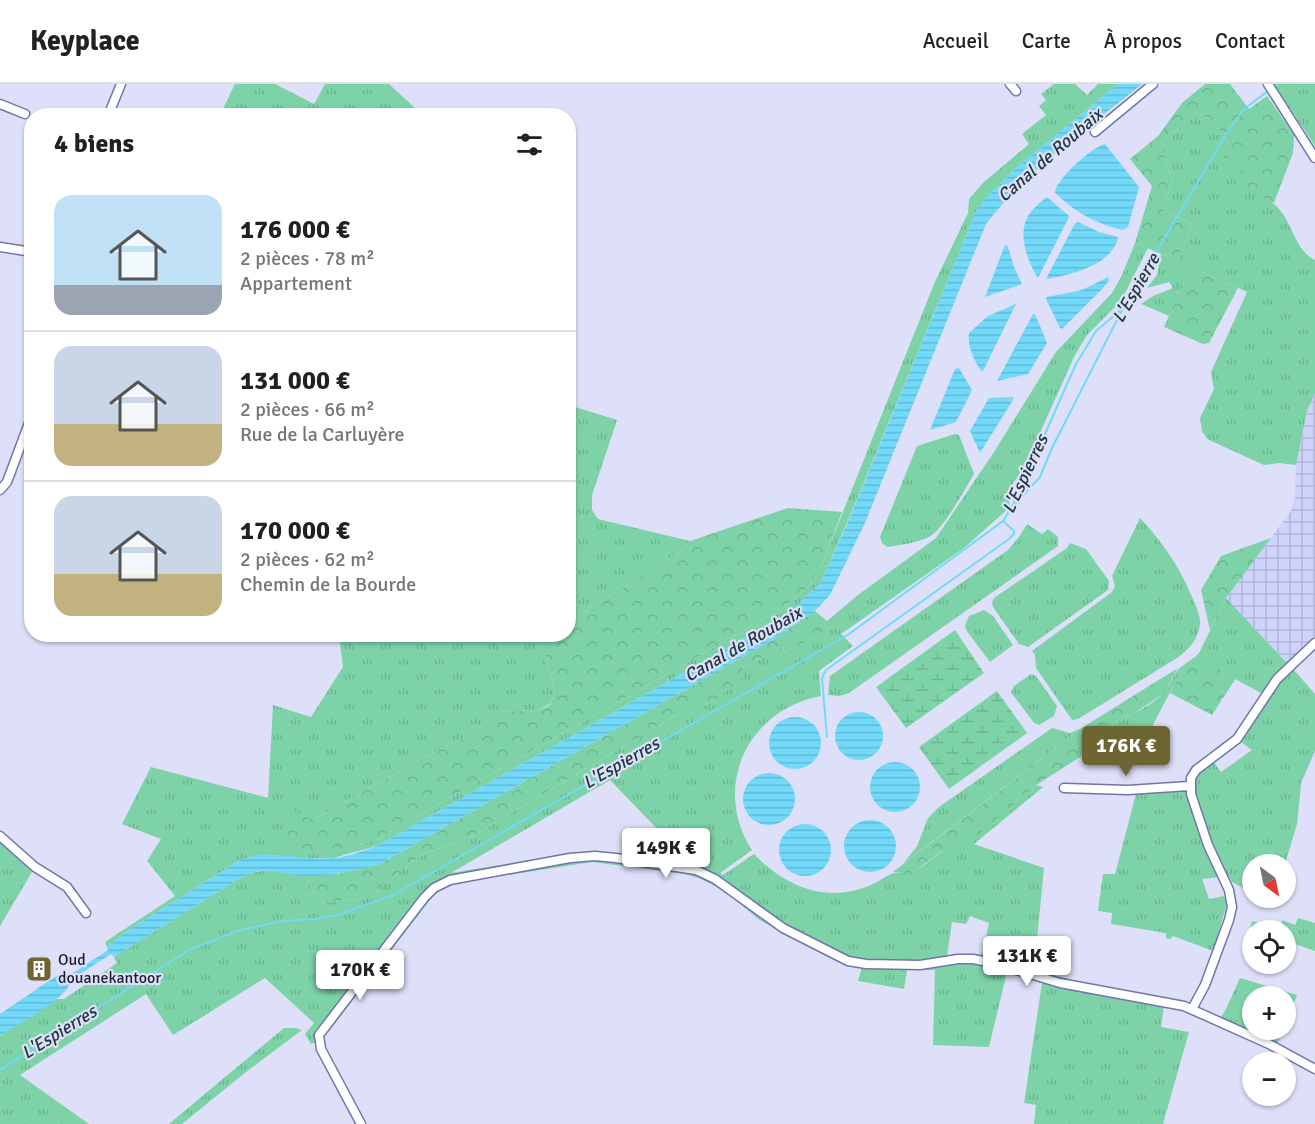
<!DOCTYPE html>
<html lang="fr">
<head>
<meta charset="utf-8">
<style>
  :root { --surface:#fff; --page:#f2f2f2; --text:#202124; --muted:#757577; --line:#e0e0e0; --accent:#6c6431 }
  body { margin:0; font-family:Signika,sans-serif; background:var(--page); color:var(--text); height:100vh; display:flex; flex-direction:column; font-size:22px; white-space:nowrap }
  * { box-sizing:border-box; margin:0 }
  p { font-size:20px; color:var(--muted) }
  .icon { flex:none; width:33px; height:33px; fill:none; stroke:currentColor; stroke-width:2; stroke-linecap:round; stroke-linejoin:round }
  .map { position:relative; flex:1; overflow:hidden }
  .panel { position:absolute; left:24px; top:24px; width:552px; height:534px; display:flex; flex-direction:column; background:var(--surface); border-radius:24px; box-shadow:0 2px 4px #0004 }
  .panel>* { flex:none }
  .needle { width:39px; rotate:147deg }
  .fabs { position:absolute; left:1242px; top:770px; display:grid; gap:12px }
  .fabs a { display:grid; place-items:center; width:54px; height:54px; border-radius:50%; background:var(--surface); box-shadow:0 2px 4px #0004; font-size:30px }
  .price { position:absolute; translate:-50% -51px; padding:0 14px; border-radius:6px; background:#fff; color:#222; font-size:20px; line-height:39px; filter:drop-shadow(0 2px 3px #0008) }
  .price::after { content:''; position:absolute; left:50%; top:36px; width:18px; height:14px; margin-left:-9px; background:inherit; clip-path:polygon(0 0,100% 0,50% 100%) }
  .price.current { background:var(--accent); color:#fff }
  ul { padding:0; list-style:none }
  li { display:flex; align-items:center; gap:18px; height:150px; padding:0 30px }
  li+li { border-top:2px solid var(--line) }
  li span { display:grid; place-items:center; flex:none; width:168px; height:120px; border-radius:18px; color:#555 }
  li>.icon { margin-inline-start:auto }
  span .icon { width:72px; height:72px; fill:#fffc; stroke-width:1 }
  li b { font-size:26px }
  h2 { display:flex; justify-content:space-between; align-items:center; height:72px; padding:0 30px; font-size:26px }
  header { display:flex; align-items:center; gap:36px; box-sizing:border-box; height:84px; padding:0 30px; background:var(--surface); border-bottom:2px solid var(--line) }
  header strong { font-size:28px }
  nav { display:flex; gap:33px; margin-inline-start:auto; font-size:21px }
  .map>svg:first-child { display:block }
  .industrial { fill:url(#industrial-grid) }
  .grass { fill:url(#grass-tufts); fill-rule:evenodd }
  .forest { fill:url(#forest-crowns) }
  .wetland { fill:url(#wetland-marsh) }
  .water { fill:url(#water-rules) }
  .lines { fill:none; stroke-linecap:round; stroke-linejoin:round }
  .stream { stroke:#72d9f9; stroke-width:2 }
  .minor-casing { stroke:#7175ab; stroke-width:11 }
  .minor { stroke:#fff; stroke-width:8 }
  .labels { text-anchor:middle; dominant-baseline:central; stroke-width:4.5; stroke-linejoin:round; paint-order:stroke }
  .poi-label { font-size:16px; fill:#1c1d33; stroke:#dde0f8; text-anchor:start }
  .water-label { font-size:18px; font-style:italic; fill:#203840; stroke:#dde0f8 }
</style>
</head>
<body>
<header>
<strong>Keyplace</strong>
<nav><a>Accueil</a><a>Carte</a><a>À propos</a><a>Contact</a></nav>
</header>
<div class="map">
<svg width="1315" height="1040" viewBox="0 0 1315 1040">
  <defs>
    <pattern id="industrial-grid" width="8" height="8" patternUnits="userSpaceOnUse" patternTransform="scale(1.5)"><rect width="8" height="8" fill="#cfd3fb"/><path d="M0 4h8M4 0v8" fill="none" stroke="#b1b5d8"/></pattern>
    <pattern id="grass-tufts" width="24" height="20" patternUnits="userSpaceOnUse" patternTransform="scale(1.5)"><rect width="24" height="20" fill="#7dd3a7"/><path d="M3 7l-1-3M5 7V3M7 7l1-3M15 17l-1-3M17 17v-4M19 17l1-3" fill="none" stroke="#6bb590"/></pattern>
    <pattern id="forest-crowns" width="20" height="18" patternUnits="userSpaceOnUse" patternTransform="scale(1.5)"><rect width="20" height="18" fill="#7dd3a7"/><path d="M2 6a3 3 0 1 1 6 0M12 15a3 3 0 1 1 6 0" fill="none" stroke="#6bb590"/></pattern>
    <pattern id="wetland-marsh" width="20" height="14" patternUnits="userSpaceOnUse" patternTransform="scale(1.5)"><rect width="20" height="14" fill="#7dd3a7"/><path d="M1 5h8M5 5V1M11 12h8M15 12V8" fill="none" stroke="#6bb590"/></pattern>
    <pattern id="water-rules" width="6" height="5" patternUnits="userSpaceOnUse" patternTransform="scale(1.5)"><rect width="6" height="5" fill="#72d9f9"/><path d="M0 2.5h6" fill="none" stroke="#62bad6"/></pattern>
  </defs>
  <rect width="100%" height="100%" fill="#dde0f8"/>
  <!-- industrial -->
  <path class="industrial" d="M 1315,309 L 1315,553 L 1286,578 L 1226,514 L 1291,427 L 1295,414 L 1296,381 L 1307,327 Z"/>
  <!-- grass -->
  <path class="grass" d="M 235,0 L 275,0 L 314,20 L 325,0 L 389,0 L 414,23 L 410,32 L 220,31 Z
    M 1054,0 L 1075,0 L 1087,11 L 1098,0 L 1118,0 L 1016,84 L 986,114 L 976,128 L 847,439 L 821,498 L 791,528 L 377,762 L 333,774 L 240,776 L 127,847 L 107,863 L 105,858 L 175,812 L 147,777 L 161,755 L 122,740 L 151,683 L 268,714 L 273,621 L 311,633 L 343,583 L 339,551 L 549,551 L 541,556 L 555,607 L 550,620 L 535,628 L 517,626 L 502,628 L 464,654 L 416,678 L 313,736 L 353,763 L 376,756 L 783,524 L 809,502 L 823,478 L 934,200 L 968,129 L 969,115 L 984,98 L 1029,60 L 1022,50 L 1046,31 L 1039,22 L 1046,16 L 1041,10 Z
    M 1274,0 L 1315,0 L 1315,62 Z
    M 1193,29 L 1209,34 L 1229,59 L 1243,83 L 1236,101 C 1248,107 1264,112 1274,120 C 1293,136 1293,165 1315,176 L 1315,309 L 1307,327 L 1296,381 L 1279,379 L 1264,381 L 1207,355 L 1202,347 L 1200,334 L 1214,305 L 1211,288 L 1247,208 L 1191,183 L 1169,232 L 1141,220 L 1153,212 L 1173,204 L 1169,198 L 1147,204 L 1157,191 L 1161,170 L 1178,177 L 1192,140 L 1163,127 L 1172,98 L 1161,60 Z
    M 1135,159 L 1148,164 L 1121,217 L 1087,251 L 1075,271 L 1026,380 L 1008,407 L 1010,423 L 964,464 L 841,550 L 853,562 L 819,587 L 821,612 C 748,625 711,703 752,766 L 720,789 L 723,791 L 754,770 C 786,803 826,820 871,801 C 878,798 884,793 891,790 C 898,787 907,791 913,788 C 931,778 945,763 962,752 L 972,755 L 1036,701 L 1043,703 L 974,760 L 1044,784 L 1034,886 L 1088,900 L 1087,908 L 1164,923 L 1161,943 L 1189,948 L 1163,1040 L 1034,1040 L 1036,1021 L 1024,1019 L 1042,899 L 1007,888 L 989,963 L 933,961 L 935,886 L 907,886 L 904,905 L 858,897 L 862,883 L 843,880 L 817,867 L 758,835 L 725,807 L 701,795 L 685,790 L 592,778 L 475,796 L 447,802 L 437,807 L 323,955 L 311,960 L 305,950 L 314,939 L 265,894 L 173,951 L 146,910 L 20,991 L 89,1040 L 0,1040 L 0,951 L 57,915 L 64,915 L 117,879 L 114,873 L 243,792 C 267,782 280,788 305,792 L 319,819 L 367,814 L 418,773 L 476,750 L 678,630 L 715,617 L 742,584 L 782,563 L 785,569 L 832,542 L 827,537 L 858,511 L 936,454 L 994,368 L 1056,268 L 1112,209 L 1122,191 ZM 610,696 L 691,780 L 596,767 L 572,769 L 451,789 ZM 970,832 L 989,839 L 980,880 L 946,880 L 952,838 L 966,840 Z
    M 569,321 L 617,336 L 592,411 L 592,426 L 598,435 L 690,457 L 681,467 L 569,538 Z
    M 955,350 L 959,351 L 974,390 C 965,405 943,446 929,453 C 917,459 900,461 887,463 L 882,459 L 880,453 L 917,362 Z
    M 1140,434 C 1164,460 1179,482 1193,515 C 1196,522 1201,533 1200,541 C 1198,556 1188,566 1177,574 L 1078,635 L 1072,636 L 1036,584 L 1035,571 L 1032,567 L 1112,508 L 1115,502 L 1112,492 Z
    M 1027,440 L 1042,450 L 1048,445 L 1058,453 L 1058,462 L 849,609 L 839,612 L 828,611 L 830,592 L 1008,466 L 1019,453 Z
    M 1070,459 L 1086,465 L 1109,497 L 1108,506 L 1028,563 L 1019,560 L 993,523 L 992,518 L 994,514 L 1067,464 Z
    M 1226,514 L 1286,578 L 1315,553 L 1315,566 L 1294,586 L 1315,610 L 1315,667 L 1301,699 L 1297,740 L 1285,780 L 1252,780 L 1252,809 L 1232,798 L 1228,792 L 1202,795 L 1209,815 L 1224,812 L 1227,820 L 1213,867 L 1173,852 L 1170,855 L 1166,854 L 1166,849 L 1111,840 L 1112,829 L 1098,827 L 1103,790 L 1115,790 L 1136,710 L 1193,704 L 1193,699 L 1200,689 L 1213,677 L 1221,688 L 1252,666 L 1241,658 L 1270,614 L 1195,573 L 1199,569 Z
    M 984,526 L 993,532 L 1013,561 L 990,578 L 966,546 L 965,541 L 969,532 Z
    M 1185,580 L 1138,669 L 1094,649 C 1115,639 1147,626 1163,609 C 1172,600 1173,587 1185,580 Z
    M 1031,590 L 1036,592 L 1057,622 L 1054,632 L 1039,641 L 1034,639 L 1011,608 L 1014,602 Z
    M 1052,644 L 1070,649 L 1080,645 L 903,780 L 917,762 L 928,734 L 939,723 Z
    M 0,750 L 35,783 L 0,842 Z
    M 1298,834 L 1315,839 L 1315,867 L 1286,857 L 1286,846 L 1250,845 L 1252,837 L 1280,845 L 1282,836 L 1295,841 Z
    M 1240,894 L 1297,911 L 1286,940 L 1286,912 L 1252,912 L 1252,945 L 1283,945 L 1275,965 L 1217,940 L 1226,925 Z
    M 284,944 L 296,944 L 302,946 L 246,988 L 182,1040 L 169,1040 Z"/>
  <!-- forest -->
  <path class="forest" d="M 1205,0 L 1230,0 L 1249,25 L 1267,12 L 1294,51 L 1293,69 L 1274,119 L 1235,101 L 1243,83 L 1224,73 L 1229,59 L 1209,34 L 1193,29 L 1161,60 L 1172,98 L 1163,127 L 1192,140 L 1178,177 L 1135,159 L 1152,102 L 1130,75 L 1158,52 L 1182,19 Z
    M 1191,183 L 1238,204 L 1209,259 L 1203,260 L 1164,243 Z
    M 788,424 L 842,428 L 823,478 L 809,502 L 783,524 L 376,756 L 353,763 L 322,768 L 281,760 L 291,725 L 313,736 L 416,678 L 464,654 L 502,628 L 517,626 L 535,628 L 550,621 L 555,607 L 541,556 L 549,551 L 568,550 L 569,538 L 681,467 L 690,457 Z
    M 1271,454 L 1226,514 L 1210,546 L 1201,506 L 1221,472 Z
    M 815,527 L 833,542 L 785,569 L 782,563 L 742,584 L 744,593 L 715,617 L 678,630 L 476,750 L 418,773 L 367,814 L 319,819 L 305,792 L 338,790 L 380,780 L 772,556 Z
    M 1195,573 L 1236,594 L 1212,631 L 1170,609 L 1185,580 Z
    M 1178,584 L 1164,609 L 1132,631 L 1095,649 L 1088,668 L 1036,701 L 972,756 L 962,752 L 911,790 L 893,788 L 1080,645 Z"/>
  <!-- wetland -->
  <path class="wetland" d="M 955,546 L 984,589 L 906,644 L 876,603 Z
    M 997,607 L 1027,649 L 949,705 L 919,663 Z"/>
  <!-- water -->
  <path class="water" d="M 1118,0 L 1142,0 C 1088,44 1028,85 986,140 L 865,439 L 830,511 L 815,527 L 772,556 L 380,780 C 356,786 332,793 306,792 C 279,791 271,780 243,792 L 114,873 L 111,870 L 71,896 C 69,914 17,941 0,951 L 0,930 L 62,888 L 65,893 L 70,891 L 108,866 L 107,863 L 127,847 L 240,776 C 273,763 298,778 332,774 C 347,773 363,767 377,762 L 791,528 L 821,498 L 848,438 L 976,128 L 986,114 L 1016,84 Z
    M 1105,60 L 1139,103 L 1128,143 L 1123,146 C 1096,140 1075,128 1055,109 C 1054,97 1093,62 1105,60 Z
    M 1047,113 L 1069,132 L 1068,135 L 1038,194 C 1028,179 1018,152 1027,134 C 1031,126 1040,118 1047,113 Z
    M 1078,138 L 1099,148 L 1118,153 C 1113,181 1071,191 1046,195 L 1074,141 Z
    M 1005,161 L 1008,163 L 1014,183 L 1022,200 L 985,213 Z
    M 1108,193 L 1109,196 L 1104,203 L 1062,245 L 1060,244 L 1046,215 L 1047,213 L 1082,206 Z
    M 1016,220 L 983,287 L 981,287 C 974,276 967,262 969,249 L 988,232 Z
    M 1033,230 L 1035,230 L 1047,259 L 1028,290 L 997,297 Z
    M 959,284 L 972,306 L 956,338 L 930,346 L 955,285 Z
    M 1013,313 L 1013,316 L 980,369 L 970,347 L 989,314 Z
    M835 652a24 24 0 1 1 48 0a24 24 0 1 1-48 0Z
    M769 659a26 26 0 1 1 52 0a26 26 0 1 1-52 0Z
    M870 703a25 25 0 1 1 50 0a25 25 0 1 1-50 0Z
    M743 715a26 26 0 1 1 52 0a26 26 0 1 1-52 0Z
    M844 762a26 26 0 1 1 52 0a26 26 0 1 1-52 0Z
    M779 766a26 26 0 1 1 52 0a26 26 0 1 1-52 0Z"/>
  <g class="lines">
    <!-- stream -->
    <path class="stream" d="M 1014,421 L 1040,393 L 1052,364 L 1121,228 L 1226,50 L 1243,26 L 1277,0
      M 827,653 L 822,594 L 826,586 L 1009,455 L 1014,450 L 1014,447 L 1003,437
      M 0,986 L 189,866 L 237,847 L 282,837 L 315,835 L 341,830 L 393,811 L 849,550 L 1003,437 L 1013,421 L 1019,405 L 1033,377 L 1076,280 L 1096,247 L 1123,224"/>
    <!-- minor casing -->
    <g class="minor-casing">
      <path id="minor" d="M 1010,0 L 1016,7
        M 1268,0 L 1315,74
        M 0,20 L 25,30
        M 108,32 L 121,0
        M 1095,48 L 1153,0
        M 0,163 L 32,168
        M 0,406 L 7,398 L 32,331
        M 1064,704 L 1128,706 L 1189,702
        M 0,752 L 35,783 L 67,803 L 86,829
        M 1192,925 L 1205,901 L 1229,836 L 1232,823 L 1229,806 L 1208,761 L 1191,710 L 1191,694 L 1196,686 L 1237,655 L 1277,595 L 1315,559
        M 361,1040 L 321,965 L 319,951 L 424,814 L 434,804 L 450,796 L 570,774 L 595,772 L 616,774 L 696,786 L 715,795 L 783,844 L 848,877 L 866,880 L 920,881 L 958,875 L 973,875 L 993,879 L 1060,899 L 1184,922 L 1269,960 L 1315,985"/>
    </g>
    <!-- minor -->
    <use href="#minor" class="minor"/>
  </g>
  <!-- icons -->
  <defs>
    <g id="building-square" transform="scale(1.35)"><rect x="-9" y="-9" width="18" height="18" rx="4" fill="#6c6431" stroke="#dde0f8"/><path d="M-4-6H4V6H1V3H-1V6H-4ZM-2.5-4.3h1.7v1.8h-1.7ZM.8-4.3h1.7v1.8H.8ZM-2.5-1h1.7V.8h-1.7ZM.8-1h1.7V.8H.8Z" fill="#fff"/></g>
  </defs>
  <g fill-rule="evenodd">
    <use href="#building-square" x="39" y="885"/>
  </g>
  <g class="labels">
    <!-- poi labels -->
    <g class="poi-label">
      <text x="58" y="876">Oud<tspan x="58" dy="18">douanekantoor</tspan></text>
    </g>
    <!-- water labels -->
    <g class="water-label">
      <text transform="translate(1050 71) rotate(-41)">Canal de Roubaix</text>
      <text transform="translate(1136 204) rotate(-60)">L'Espierre</text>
      <text transform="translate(1025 390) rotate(-65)">L'Espierres</text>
      <text transform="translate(743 560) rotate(-30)">Canal de Roubaix</text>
      <text transform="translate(621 679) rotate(-30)">L'Espierres</text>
      <text transform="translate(59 948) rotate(-32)">L'Espierres</text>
    </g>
  </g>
</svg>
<div class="fabs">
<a><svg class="needle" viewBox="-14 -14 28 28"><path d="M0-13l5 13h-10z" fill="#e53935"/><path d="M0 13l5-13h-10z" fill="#757577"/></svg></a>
<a><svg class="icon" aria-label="locate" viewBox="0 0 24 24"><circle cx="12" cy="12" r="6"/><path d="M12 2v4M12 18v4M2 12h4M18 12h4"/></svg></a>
<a>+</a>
<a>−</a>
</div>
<b class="price current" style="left:1126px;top:693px">176K €</b>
<b class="price" style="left:666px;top:795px">149K €</b>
<b class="price" style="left:1027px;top:903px">131K €</b>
<b class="price" style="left:360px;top:917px">170K €</b>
<section class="panel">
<h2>4 biens<svg class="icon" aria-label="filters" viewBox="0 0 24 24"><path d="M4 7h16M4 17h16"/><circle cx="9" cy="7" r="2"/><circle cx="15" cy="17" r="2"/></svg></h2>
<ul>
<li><span style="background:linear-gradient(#bfe0f5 75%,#9aa5b1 0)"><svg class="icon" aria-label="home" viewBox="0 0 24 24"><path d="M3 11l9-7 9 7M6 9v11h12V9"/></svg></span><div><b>176 000 €</b><p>2 pièces · 78 m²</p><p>Appartement</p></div></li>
<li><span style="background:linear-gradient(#c9d6e8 65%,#c2b280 0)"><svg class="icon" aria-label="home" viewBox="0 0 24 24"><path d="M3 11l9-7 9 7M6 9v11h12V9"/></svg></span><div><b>131 000 €</b><p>2 pièces · 66 m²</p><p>Rue de la Carluyère</p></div></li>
<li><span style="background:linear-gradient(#c9d6e8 65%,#c2b280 0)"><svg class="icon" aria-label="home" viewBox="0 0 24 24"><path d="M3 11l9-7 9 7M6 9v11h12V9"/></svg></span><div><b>170 000 €</b><p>2 pièces · 62 m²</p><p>Chemin de la Bourde</p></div></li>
</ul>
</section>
</div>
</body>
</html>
